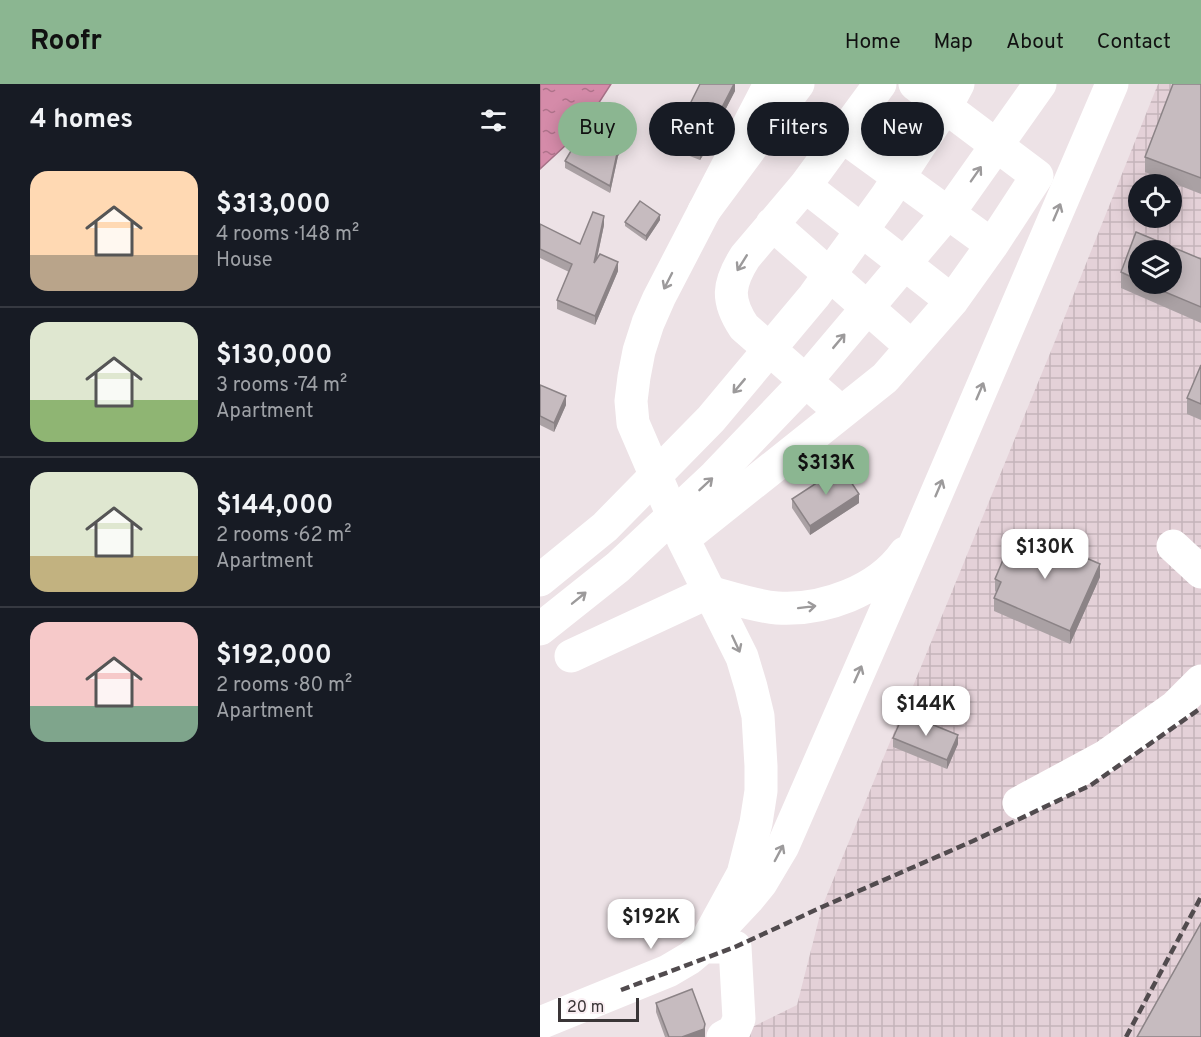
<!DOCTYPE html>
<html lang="en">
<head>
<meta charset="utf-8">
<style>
  :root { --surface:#171b24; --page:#242831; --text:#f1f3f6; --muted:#9ea1a6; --line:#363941; --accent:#8bb691 }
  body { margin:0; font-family:Overpass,sans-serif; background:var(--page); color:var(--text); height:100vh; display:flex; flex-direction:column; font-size:22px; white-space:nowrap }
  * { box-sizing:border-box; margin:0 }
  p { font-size:20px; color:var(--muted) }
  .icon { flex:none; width:33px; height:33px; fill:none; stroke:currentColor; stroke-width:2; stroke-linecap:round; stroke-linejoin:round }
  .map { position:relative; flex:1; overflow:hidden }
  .details { display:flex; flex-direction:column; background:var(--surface); width:540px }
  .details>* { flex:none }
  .hud { position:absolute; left:18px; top:18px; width:552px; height:54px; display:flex; gap:12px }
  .controls { position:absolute; left:588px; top:90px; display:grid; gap:12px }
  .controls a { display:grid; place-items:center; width:54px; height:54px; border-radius:50%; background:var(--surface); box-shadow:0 3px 15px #0003; font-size:30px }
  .scale { position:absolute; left:18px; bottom:15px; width:81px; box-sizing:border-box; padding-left:6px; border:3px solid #3a3537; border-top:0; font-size:16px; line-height:21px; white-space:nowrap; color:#3a3537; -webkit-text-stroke:4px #faeff3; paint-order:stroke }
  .price { position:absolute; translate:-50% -51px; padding:0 14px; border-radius:12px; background:#fff; color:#222; font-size:20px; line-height:39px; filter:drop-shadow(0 2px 3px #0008) }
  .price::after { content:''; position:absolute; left:50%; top:36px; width:18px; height:14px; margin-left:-9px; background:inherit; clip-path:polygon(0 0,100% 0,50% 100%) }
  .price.active { background:var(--accent); color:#111 }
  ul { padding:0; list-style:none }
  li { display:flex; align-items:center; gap:18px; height:150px; padding:0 30px }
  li+li { border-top:2px solid var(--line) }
  li span { display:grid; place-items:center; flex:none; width:168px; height:120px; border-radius:18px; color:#555 }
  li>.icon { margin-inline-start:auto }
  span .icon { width:72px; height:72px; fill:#fffc; stroke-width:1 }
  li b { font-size:26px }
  h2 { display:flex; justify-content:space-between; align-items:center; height:72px; padding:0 30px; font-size:26px }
  .pill { padding:0 21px; border-radius:27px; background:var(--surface); box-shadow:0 3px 15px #0003; font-size:21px; line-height:54px }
  .pill.active { background:var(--accent); color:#111 }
  header { display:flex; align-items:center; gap:36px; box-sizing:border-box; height:84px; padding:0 30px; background:var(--accent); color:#111 }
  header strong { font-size:28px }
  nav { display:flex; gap:33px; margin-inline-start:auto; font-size:21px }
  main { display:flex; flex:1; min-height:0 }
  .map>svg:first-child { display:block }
  .industrial { fill:url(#industrial-grid); fill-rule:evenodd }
  .water { fill:url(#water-ripples); stroke:#a67187; stroke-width:1.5 }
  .pier { fill:#ede2e6 }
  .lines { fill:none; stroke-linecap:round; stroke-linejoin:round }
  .minor { stroke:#fff; stroke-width:33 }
  .highway { stroke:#fff; stroke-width:33 }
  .rail { stroke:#514b4e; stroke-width:4.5; stroke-dasharray:9 4.5; stroke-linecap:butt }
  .wall { fill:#aaa1a4; fill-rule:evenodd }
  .shaded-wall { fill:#8b8386 }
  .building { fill:#c6bbbf; stroke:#8b8386; stroke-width:1.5 }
  .oneway { stroke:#9c9a9b }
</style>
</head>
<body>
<header>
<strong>Roofr</strong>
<nav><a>Home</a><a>Map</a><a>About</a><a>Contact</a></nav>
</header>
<main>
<section class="details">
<h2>4 homes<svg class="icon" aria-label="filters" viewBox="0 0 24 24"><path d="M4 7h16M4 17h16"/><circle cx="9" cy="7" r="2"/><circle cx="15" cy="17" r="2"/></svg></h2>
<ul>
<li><span style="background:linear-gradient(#ffd9b3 70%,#b9a48a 0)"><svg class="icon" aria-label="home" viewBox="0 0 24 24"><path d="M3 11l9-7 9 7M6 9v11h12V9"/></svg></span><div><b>$313,000</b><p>4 rooms · 148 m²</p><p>House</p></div></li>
<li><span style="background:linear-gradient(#dfe7d0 65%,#8fb573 0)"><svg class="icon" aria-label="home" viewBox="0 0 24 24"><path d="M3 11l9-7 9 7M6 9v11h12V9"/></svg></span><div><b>$130,000</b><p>3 rooms · 74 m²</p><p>Apartment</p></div></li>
<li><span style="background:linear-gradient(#dfe7d0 70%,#c2b280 0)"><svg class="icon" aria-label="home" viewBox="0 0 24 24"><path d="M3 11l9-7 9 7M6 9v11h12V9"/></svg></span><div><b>$144,000</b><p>2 rooms · 62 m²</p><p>Apartment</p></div></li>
<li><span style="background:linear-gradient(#f6c9c9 70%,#7fa58c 0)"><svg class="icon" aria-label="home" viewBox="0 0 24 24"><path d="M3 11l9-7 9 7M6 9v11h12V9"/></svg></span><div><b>$192,000</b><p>2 rooms · 80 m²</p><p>Apartment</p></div></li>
</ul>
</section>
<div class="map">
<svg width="661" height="953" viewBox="0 0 661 953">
  <defs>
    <pattern id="industrial-grid" width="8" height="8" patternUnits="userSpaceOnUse" patternTransform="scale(1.5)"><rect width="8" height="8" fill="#e4d1d8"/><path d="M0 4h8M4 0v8" fill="none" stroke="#c4b4ba"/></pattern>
    <pattern id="water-ripples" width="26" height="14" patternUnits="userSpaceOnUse" patternTransform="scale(1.5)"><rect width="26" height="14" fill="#d58ba9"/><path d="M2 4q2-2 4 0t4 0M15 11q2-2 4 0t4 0" fill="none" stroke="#ae728a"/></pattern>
  </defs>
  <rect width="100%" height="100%" fill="#ede2e6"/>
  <!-- industrial -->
  <path class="industrial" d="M 618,0 L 661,0 L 661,953 L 192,953 L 257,921 L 282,823 L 511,267 ZM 598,100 L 632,100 L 632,134 L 598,134 ZM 598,166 L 632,166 L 632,200 L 598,200 Z"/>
  <!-- water -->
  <path class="water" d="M 0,0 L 71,0 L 40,48 L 0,85 Z"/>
  <!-- pier -->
  <path class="pier" d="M 9,909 L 29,949 L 20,953 L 0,953 L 0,912 Z"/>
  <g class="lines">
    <!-- minor -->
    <path class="minor" d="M 302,52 L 452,161
      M 265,102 L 412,217
      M 232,140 L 372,263
      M 301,328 L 204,243 C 186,216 188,200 205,173 L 265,102 L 340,0
      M 143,455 L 345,294 L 412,217 L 452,161 L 497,92 L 375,0
      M 633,462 L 661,488
      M 31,572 L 169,508
      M 479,719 L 566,672 L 635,623 L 661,597
      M 163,863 L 195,863 L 199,935 L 194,947 L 183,953
      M 0,939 L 128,887 L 150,874 L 163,863 L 203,790 L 216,739 L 221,707 L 221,682 L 218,632 L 211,603 L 202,573 L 143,455 L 93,339 L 91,317 L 94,293 L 99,267 L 108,239 L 119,214 L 230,0"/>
    <!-- highway -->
    <path class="highway" d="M 164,127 L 258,0
      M 0,496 L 65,443 L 171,335 L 274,212 L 346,113 L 410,15 L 418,0
      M 169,508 C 191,514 214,522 237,524 C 283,527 338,507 365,469
      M 0,545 L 78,483 L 175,392 L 263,300 L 415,120 L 500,0
      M 163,863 L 208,815 L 221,799 L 243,762 L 380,448 L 572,0"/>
    <!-- rail -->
    <path class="rail" d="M 81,906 L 195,863 L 282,823 L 433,757 L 551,701 L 661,624
      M 586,953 L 661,813"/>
  </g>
  <!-- wall -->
  <path class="wall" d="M 195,0 L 195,7 L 179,38 L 179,47 L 160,76 L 129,64 L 129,55 L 146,28 Z
    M 661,0 L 661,110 L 605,88 L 605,73 Z
    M 92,52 L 78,72 L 70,109 L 25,84 L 25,77 Z
    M 120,136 L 106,157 L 85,142 L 85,138 Z
    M 0,140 L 40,160 L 64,141 L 57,175 L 78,187 L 55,241 L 17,225 L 17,216 L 29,188 L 0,174 Z
    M 596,148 L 661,175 L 661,239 L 581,204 L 581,188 ZM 598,166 L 632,166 L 632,200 L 598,200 Z
    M 661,281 L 661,336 L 647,330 L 647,314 Z
    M 0,301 L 26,321 L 14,348 L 0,341 Z
    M 252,415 L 319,419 L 270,451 L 252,424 Z
    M 560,493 L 530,560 L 454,527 L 454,514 L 456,508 L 455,507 L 455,495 Z
    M 353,654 L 418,660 L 407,685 L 353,663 Z
    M 116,919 L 165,949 L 165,953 L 125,953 L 116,928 Z"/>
  <!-- shaded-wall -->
  <path class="shaded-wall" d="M 194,0 L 195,0 L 195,7 L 179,38 L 179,47 L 160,76 L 160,67 Z
    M 92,45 L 92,52 L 78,72 L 70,109 L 70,102 L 78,65 Z
    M 120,131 L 120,136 L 106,157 L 106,152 Z
    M 64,132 L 64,141 L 54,188 L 54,179 Z
    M 78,178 L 78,187 L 55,241 L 55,232 Z
    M 26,312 L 26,321 L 14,348 L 14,339 Z
    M 319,410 L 319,419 L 270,451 L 270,442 Z
    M 560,480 L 560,493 L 530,560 L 530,547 Z
    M 418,651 L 418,660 L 407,685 L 407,676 Z
    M 165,940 L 165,953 L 142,953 Z"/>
  <!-- building -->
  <path class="building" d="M 160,0 L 194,0 L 176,35 L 179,38 L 160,67 L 129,55 L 141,26 L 146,28 Z
    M 633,0 L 661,0 L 661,94 L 605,73 Z
    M 59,27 L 66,32 L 69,28 L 92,45 L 78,65 L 70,102 L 25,77 L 38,55 Z
    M 100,117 L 120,131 L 106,152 L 85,138 Z
    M 53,128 L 64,132 L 54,179 L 60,170 L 78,178 L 55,232 L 17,216 L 32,180 L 0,165 L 0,140 L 40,160 Z
    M 596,148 L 661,175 L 661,223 L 606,200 L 632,200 L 632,166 L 598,166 L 598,196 L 581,188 Z
    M 661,281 L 661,320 L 647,314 Z
    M 0,301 L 26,312 L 14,339 L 0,332 Z
    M 301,383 L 319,410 L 270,442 L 252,415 Z
    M 484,447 L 560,480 L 530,547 L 454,514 L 461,498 L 455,495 L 471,457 L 478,460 Z
    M 364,629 L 418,651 L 407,676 L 353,654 Z
    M 661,839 L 661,953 L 597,953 Z
    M 152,905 L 165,940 L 164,945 L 142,953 L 129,953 L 116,919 Z"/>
  <!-- one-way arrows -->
  <defs><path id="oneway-shaft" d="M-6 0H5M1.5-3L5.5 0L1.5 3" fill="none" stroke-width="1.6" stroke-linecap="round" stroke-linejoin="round" transform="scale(1.5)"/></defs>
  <g class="oneway">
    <use href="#oneway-shaft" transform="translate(436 90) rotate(-55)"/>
    <use href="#oneway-shaft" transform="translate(517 128) rotate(-67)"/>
    <use href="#oneway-shaft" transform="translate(202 179) rotate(122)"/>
    <use href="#oneway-shaft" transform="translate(128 197) rotate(117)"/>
    <use href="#oneway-shaft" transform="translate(299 257) rotate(-50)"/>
    <use href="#oneway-shaft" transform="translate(199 302) rotate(130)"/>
    <use href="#oneway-shaft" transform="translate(440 307) rotate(-67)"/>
    <use href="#oneway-shaft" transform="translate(166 400) rotate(-43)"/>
    <use href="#oneway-shaft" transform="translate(399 404) rotate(-67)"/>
    <use href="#oneway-shaft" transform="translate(39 514) rotate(-39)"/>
    <use href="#oneway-shaft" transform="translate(267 523) rotate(-7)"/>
    <use href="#oneway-shaft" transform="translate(196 560) rotate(65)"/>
    <use href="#oneway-shaft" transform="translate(318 590) rotate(-66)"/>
    <use href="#oneway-shaft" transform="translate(239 769) rotate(-62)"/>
  </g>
</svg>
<div class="controls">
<a><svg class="icon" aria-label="locate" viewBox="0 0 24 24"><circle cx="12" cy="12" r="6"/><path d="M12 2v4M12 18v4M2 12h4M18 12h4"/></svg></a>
<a><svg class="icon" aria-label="layers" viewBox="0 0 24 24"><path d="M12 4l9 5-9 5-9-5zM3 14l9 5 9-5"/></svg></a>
</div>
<div class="scale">20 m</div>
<b class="price active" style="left:286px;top:412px">$313K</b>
<b class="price" style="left:505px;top:496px">$130K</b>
<b class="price" style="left:386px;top:653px">$144K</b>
<b class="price" style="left:111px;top:866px">$192K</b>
<div class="hud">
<a class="pill active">Buy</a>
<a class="pill">Rent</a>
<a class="pill">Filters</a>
<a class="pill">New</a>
</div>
</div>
</main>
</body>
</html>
